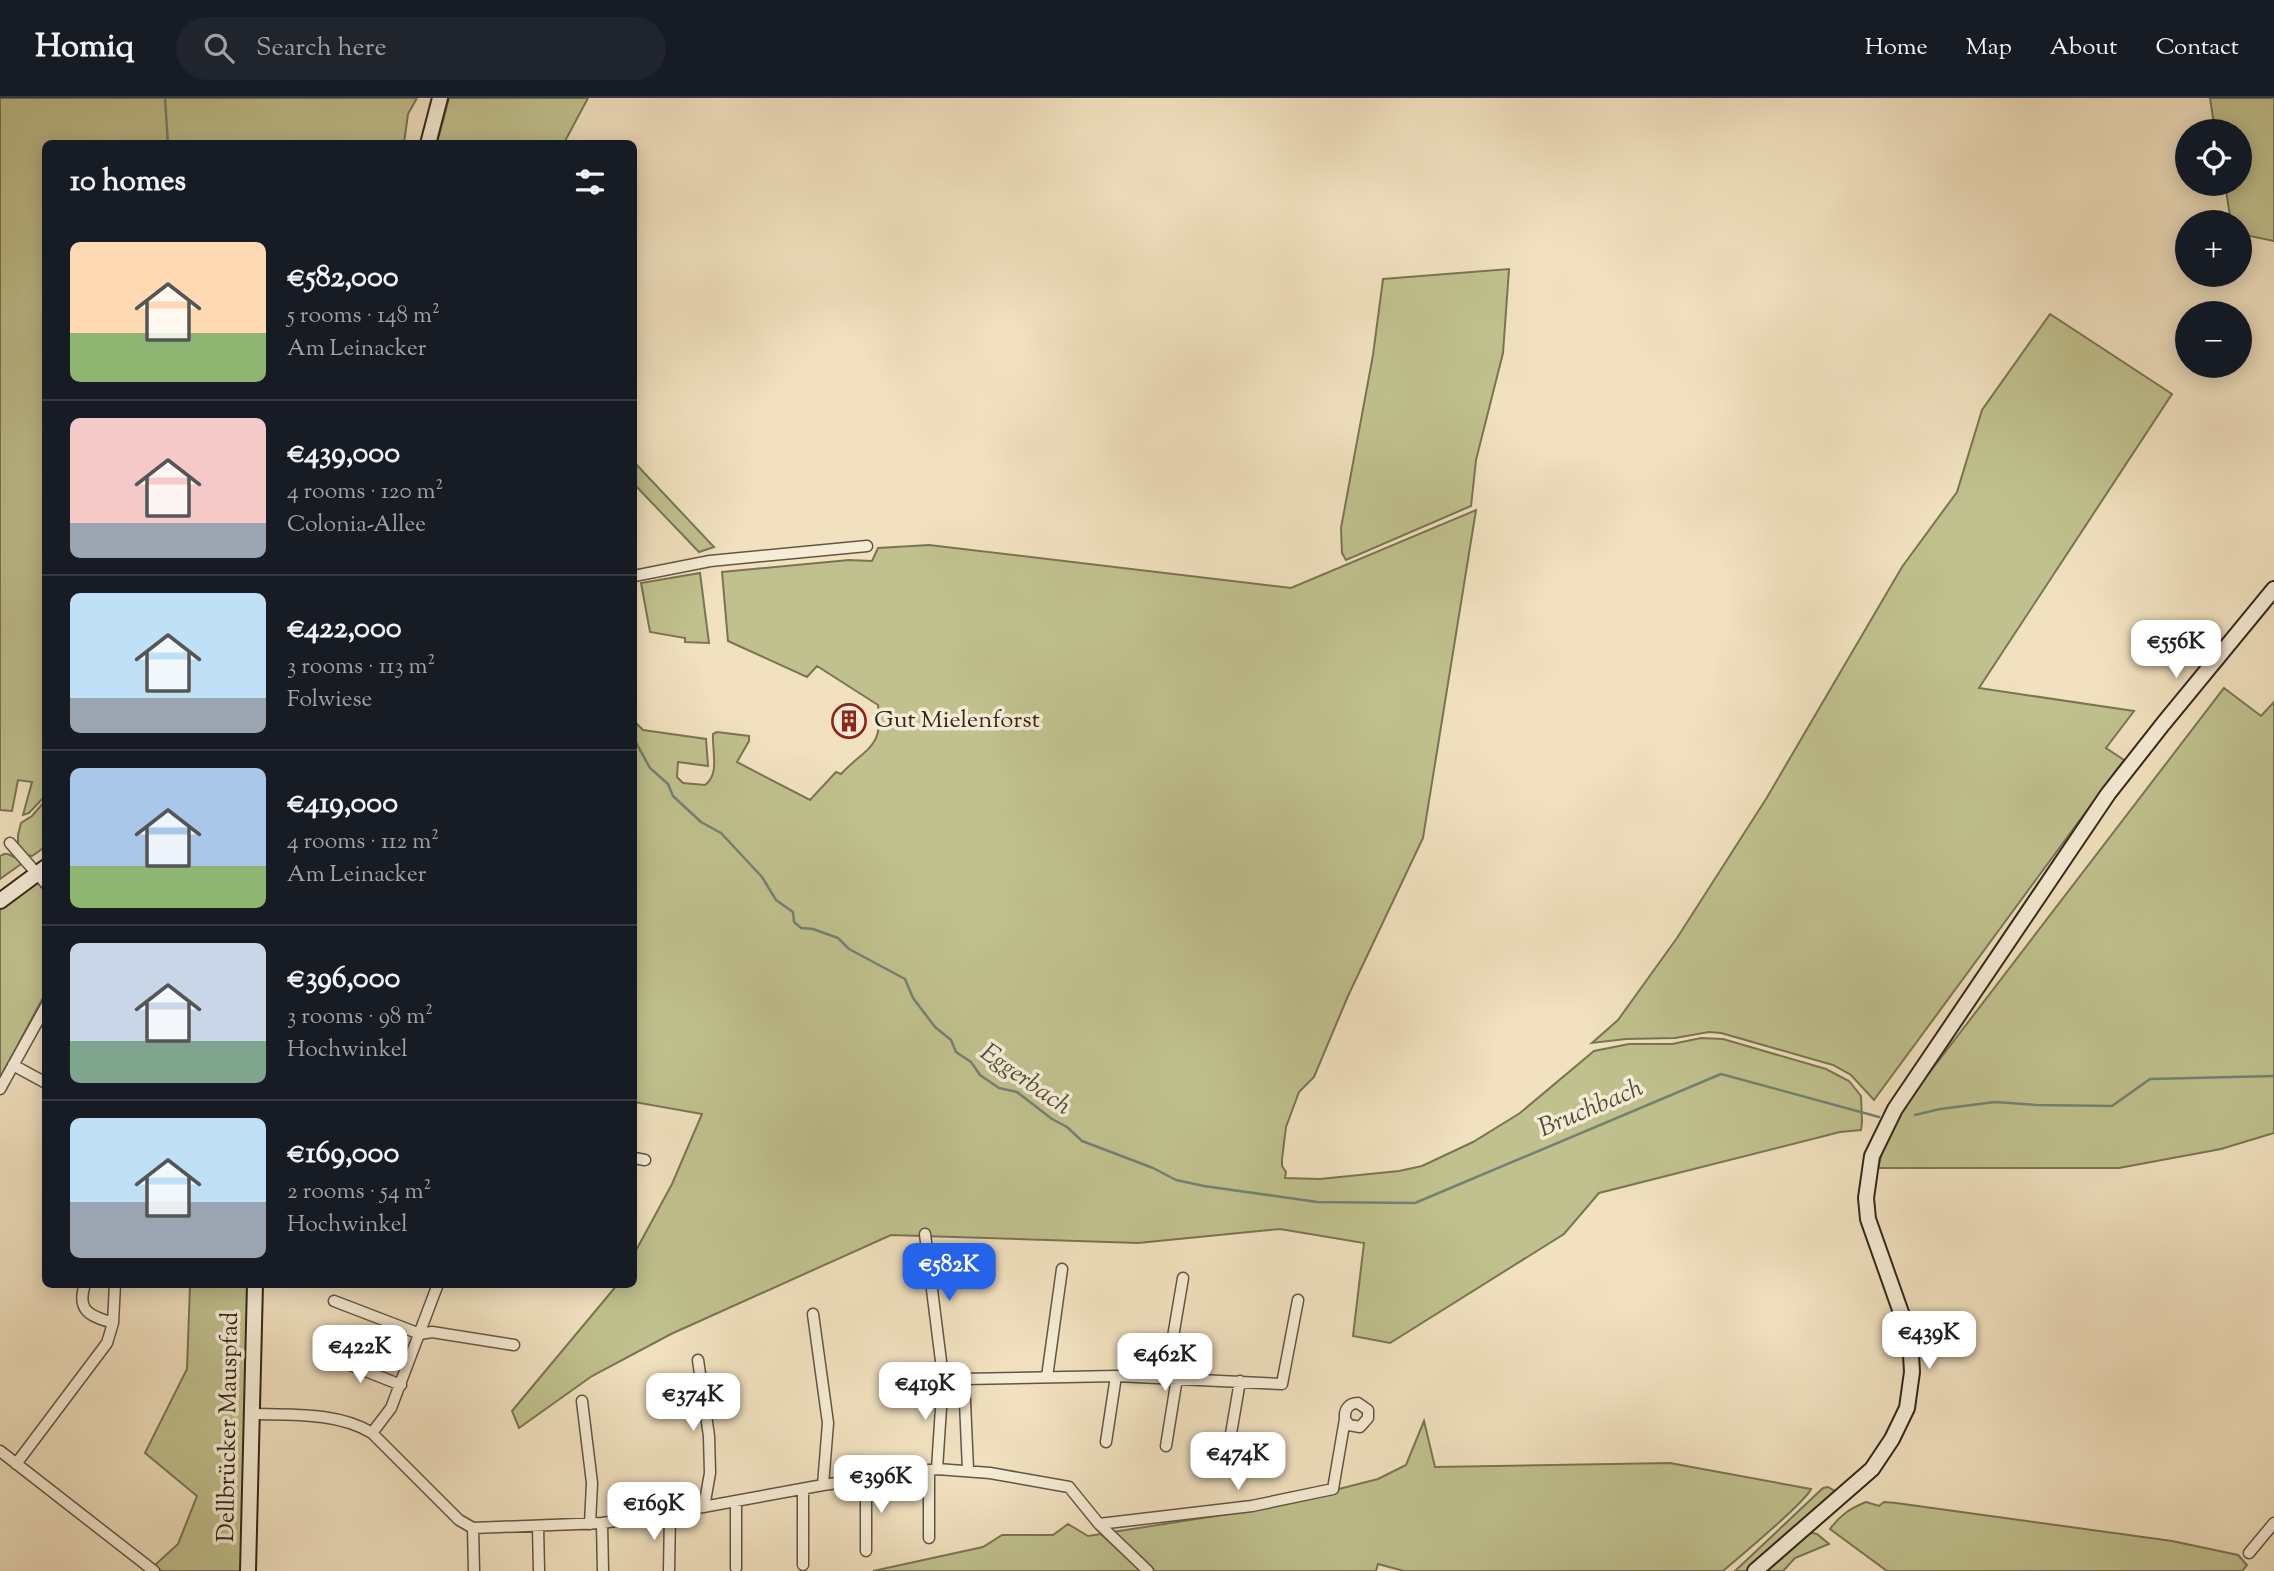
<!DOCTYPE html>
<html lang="en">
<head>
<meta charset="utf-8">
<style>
  :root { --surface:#171b24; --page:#20242c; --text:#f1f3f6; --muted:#9ea1a6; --line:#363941; --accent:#2563eb }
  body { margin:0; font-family:"Sorts Mill Goudy",serif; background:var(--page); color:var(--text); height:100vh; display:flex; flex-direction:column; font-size:26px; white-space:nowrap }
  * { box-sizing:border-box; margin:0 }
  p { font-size:23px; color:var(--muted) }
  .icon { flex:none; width:38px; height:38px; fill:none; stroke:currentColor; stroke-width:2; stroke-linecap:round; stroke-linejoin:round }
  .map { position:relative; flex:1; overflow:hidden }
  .sheet { position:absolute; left:42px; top:42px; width:595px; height:1148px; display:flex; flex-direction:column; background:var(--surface); border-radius:10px; box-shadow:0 4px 18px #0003 }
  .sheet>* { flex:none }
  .controls { position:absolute; left:2175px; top:21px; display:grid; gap:14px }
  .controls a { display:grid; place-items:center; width:77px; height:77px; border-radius:50%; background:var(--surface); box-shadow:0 4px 18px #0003; font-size:35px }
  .price { position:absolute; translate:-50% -60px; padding:0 16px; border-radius:14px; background:#fff; color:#222; font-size:23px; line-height:46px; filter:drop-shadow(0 2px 4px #0008) }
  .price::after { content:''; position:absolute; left:50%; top:42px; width:21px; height:16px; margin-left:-10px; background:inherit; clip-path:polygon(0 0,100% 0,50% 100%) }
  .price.on { background:var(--accent); color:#fff }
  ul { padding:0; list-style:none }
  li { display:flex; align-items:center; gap:21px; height:175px; padding:0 28px }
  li+li { border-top:2px solid var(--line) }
  li span { display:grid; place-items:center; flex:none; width:196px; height:140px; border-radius:10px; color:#555 }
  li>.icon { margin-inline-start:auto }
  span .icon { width:84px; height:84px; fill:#fffc; stroke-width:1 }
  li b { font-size:30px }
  h2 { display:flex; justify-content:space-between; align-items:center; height:84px; padding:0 28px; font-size:30px }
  header { display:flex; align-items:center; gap:42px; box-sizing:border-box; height:98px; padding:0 35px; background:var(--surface); border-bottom:2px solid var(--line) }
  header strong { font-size:33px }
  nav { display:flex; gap:38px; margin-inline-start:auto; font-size:24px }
  .search { width:490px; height:63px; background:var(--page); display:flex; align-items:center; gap:18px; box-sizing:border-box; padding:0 24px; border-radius:38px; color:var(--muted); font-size:26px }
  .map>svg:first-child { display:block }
  .green { fill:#c0c18e; stroke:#7a7454; stroke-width:2 }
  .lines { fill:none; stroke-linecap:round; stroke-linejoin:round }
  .stream { stroke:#728272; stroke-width:2.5 }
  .street-casing { stroke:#635643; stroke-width:13 }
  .secondary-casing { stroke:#34281a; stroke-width:18 }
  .street { stroke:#f6ecd5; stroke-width:10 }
  .secondary { stroke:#f6ecd5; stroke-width:14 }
  .labels { text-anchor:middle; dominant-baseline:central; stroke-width:7; stroke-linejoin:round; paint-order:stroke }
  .poi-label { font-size:24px; fill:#34281a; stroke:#f6ecd5; text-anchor:start }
  .street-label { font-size:24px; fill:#34281a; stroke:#f6ecd5 }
  .water-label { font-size:26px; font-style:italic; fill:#4e4e3e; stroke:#f6ecd5 }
</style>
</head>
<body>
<header>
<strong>Homiq</strong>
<div class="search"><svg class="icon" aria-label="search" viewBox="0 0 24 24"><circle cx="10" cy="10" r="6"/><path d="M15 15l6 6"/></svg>Search here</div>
<nav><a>Home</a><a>Map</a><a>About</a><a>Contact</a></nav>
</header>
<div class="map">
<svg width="2274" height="1473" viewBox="0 0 2274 1473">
  <rect width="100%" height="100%" fill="#f1e1bf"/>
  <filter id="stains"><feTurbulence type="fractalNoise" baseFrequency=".00286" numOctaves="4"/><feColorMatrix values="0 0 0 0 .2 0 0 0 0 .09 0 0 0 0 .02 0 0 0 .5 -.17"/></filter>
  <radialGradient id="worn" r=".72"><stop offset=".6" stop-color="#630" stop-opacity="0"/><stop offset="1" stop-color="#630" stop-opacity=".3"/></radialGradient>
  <!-- green -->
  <path class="green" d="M 0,0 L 417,0 L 408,16 L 404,45 L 46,46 L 46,697 L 29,715 L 23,717 L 32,684 L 18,682 L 12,713 L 0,712 Z
    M 449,0 L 588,0 L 564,45 L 437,45 Z
    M 2210,0 L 2274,0 L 2274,143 L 2240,136 L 2240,124 L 2231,124 L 2225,86 L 2240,86 L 2240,33 L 2215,33 Z
    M 1509,171 L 1503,255 L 1476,362 L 1471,408 L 1346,462 L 1342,455 L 1341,430 L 1373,257 L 1383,181 Z
    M 2050,216 L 2172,296 L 1979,590 L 2134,613 L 2106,650 L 2124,662 L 1874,1002 L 1851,977 L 1833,967 L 1721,935 L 1709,934 L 1675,940 L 1626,941 L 1592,945 L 1618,922 L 1677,840 L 1766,701 L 1902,469 L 1957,394 L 1982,312 Z
    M 634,364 L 714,449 L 699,454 L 634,386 Z
    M 1476,412 L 1423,740 L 1348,898 L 1314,979 L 1299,994 L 1286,1029 L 1282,1061 L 1282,1068 L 1286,1074 L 1285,1080 L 1320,1081 L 1399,1073 L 1422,1068 L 1473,1044 L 1520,1015 L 1594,953 L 1629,946 L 1672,946 L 1701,940 L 1723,941 L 1826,971 L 1849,983 L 1861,998 L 1862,1024 L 1861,1032 L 1840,1034 L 1599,1095 L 1564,1136 L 1390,1245 L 1353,1238 L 1364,1145 L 1280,1131 L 1138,1145 L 891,1137 L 671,1236 L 592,1278 L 519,1330 L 512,1313 L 617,1187 L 634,1186 L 634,1156 L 672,1086 L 702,1016 L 634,1004 L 634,623 L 643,632 L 706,641 L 708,668 L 678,664 L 677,679 L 683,685 L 705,687 C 720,676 712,654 713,636 L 717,634 L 749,638 L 749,643 L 737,664 L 810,702 L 836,674 L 841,676 C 866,649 884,651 878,607 L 817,568 L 807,579 L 728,543 L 722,474 L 849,462 L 872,463 L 878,450 L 929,447 L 1291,490 Z
    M 700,475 L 709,545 L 685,544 L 685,540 L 650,534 L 641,485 Z
    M 2224,590 L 2261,618 L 2274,604 L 2274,1035 L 2221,1051 L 2119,1070 L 1878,1070 L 1884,1047 L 1897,1017 Z
    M 45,703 L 45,749 L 32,758 L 27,757 L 18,747 L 18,737 L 21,725 L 32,718 Z
    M 4,756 L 8,756 L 24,764 L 0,781 L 0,758 Z
    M 38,783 L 45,790 L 45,896 L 0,980 L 0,809 Z
    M 190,1187 L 248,1187 L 241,1473 L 162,1473 L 154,1468 L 178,1446 L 197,1398 L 145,1355 L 187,1271 Z
    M 1424,1323 L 1435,1369 L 1670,1365 L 1811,1391 C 1805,1405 1739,1459 1723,1473 L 1404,1473 L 1378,1466 L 1376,1473 L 1155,1473 L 1113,1434 L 1260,1411 L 1378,1381 L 1406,1367 Z
    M 1828,1389 L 1835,1393 L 1746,1473 L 1735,1473 L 1823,1390 Z
    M 1866,1404 L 1879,1408 L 1884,1404 L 1896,1405 L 2172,1443 L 2238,1457 L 2247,1467 L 2242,1473 L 1887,1473 L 1830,1431 C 1840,1417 1851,1410 1866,1404 Z
    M 1068,1426 L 1088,1438 L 1101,1436 L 1141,1473 L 873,1473 L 983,1449 L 1002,1437 L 1053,1437 Z
    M 1813,1435 L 1817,1436 L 1829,1446 L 1795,1460 L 1783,1473 L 1762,1473 L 1806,1436 Z"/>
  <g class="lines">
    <!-- stream -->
    <path class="stream" d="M 165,0 L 168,46
      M 634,641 L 650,670 L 668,686 L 673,698 L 701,724 L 721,735 L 762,779 L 776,802 L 793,814 L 794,824 L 801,830 L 813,831 L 838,840 L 849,851 L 905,881 L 913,900 L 935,929 L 951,942 L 956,954 L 971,964 L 980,977 L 999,990 L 1017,994 L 1052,1021 L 1067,1029 L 1082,1043 L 1153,1070 L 1176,1082 L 1204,1088 L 1317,1104 L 1415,1105 L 1721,976 L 1879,1019
      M 1915,1017 L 1940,1011 L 1995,1004 L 2037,1007 L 2112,1008 L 2150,981 L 2274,978"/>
    <!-- street casing -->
    <g class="street-casing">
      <path id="street" d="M 634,478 L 710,463 L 867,448
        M 10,745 L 46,786
        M 13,967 L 46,985
        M 0,991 L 46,908
        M 634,1060 L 645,1062
        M 925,1136 L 943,1279 L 937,1371
        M 85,1186 C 76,1213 90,1218 113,1225
        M 334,1203 L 420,1236 L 432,1234 L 514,1247
        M 813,1216 L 828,1325 L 823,1387
        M 330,1259 L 401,1287
        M 698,1262 L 709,1338 L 710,1375 L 704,1409
        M 943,1279 L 964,1281 L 1116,1278 L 1282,1286 L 1298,1202
        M 1047,1279 L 1062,1171
        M 1166,1280 L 1183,1180
        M 964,1281 L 968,1372
        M 582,1303 L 592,1385 L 590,1426
        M 251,1316 C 290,1317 338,1314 372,1335 L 459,1422 L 473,1430 L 602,1425 L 670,1415 L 823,1387 L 937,1371 L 990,1375 L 1069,1389 L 1099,1426 L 1148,1473
        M 372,1335 L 391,1310 L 438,1186
        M 1106,1344 L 1116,1278
        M 1166,1348 L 1177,1280
        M 0,1353 L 154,1473
        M 1228,1353 L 1240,1283
        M 16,1366 L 107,1245 L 113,1225 L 115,1186
        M 602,1425 L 603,1473
        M 1099,1426 L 1252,1408 L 1333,1391 L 1345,1321 L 1349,1327 L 1360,1329 L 1368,1320 L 1368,1312 L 1358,1305 C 1349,1305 1344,1311 1345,1321
        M 538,1428 L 539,1473
        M 473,1430 L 474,1473
        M 929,1440 L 929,1372
        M 866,1453 L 866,1381
        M 2249,1455 L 2274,1425
        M 803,1467 L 803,1391
        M 736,1470 L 736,1403
        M 669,1473 L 670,1415"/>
    </g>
    <!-- secondary casing -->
    <g class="secondary-casing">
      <path id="secondary" d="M 428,46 L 440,0
        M 0,803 L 46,769
        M 248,1473 L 255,1186
        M 1755,1473 L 1872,1371 L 1892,1341 L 1907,1310 L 1912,1274 L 1910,1240 L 1868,1121 L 1866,1100 L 1872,1058 L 1895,1011 L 2108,696 L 2163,626 L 2274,491"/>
    </g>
    <!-- street -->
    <use href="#street" class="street"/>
    <!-- secondary -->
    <use href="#secondary" class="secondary"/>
  </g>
  <!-- icons -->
  <defs>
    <g id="building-ring" transform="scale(1.75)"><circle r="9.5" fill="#f6ecd5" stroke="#8f2418" stroke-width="1.5"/><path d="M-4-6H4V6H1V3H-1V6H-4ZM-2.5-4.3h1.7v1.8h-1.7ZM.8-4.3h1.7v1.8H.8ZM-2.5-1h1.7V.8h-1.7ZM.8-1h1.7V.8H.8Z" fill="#8f2418"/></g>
  </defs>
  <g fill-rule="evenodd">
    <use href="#building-ring" x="849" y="623"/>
  </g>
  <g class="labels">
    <!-- poi labels -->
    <g class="poi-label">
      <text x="874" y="623">Gut Mielenforst</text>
    </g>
    <!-- street labels -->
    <g class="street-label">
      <text transform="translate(229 1329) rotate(-89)">Dellbrücker Mauspfad</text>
    </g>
    <!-- water labels -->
    <g class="water-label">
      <text transform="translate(1025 982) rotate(35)">Eggerbach</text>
      <text transform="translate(1591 1011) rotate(-23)">Bruchbach</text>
    </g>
  </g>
  <rect width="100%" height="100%" filter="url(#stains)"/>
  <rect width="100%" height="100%" fill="url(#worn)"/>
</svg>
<div class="controls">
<a><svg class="icon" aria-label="locate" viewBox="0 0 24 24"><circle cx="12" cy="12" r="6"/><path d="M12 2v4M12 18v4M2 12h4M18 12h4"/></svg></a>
<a>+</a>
<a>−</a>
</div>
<b class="price" style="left:2176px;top:582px">€556K</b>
<b class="price on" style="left:949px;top:1205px">€582K</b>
<b class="price" style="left:1929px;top:1273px">€439K</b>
<b class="price" style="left:360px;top:1287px">€422K</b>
<b class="price" style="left:1165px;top:1295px">€462K</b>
<b class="price" style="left:925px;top:1324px">€419K</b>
<b class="price" style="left:693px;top:1335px">€374K</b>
<b class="price" style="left:1238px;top:1394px">€474K</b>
<b class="price" style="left:881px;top:1417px">€396K</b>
<b class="price" style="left:654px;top:1444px">€169K</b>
<section class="sheet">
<h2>10 homes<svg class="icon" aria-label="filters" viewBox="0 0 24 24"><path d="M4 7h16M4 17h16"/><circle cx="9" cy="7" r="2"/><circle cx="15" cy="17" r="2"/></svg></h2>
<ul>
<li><span style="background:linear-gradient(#ffd9b3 65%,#8fb573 0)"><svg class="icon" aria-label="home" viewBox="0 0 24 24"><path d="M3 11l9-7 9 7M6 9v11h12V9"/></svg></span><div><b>€582,000</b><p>5 rooms · 148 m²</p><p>Am Leinacker</p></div></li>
<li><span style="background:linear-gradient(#f6c9c9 75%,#9aa5b1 0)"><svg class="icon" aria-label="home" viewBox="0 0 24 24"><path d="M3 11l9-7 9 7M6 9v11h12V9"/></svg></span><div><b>€439,000</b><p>4 rooms · 120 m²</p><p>Colonia-Allee</p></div></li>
<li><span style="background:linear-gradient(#bfe0f5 75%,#9aa5b1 0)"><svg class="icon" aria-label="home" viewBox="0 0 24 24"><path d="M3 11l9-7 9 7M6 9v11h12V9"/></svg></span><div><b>€422,000</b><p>3 rooms · 113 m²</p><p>Folwiese</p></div></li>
<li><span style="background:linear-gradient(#a9c7e8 70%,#8fb573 0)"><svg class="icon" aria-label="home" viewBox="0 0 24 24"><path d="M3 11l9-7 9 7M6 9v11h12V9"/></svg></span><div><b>€419,000</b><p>4 rooms · 112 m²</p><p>Am Leinacker</p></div></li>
<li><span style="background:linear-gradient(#c9d6e8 70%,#7fa58c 0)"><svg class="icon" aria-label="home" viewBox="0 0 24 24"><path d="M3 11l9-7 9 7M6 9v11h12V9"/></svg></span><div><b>€396,000</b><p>3 rooms · 98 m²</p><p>Hochwinkel</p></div></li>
<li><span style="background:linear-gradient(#bfe0f5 60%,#9aa5b1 0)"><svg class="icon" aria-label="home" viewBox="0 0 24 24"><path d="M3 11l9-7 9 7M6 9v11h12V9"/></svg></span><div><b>€169,000</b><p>2 rooms · 54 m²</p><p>Hochwinkel</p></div></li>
</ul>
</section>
</div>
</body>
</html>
